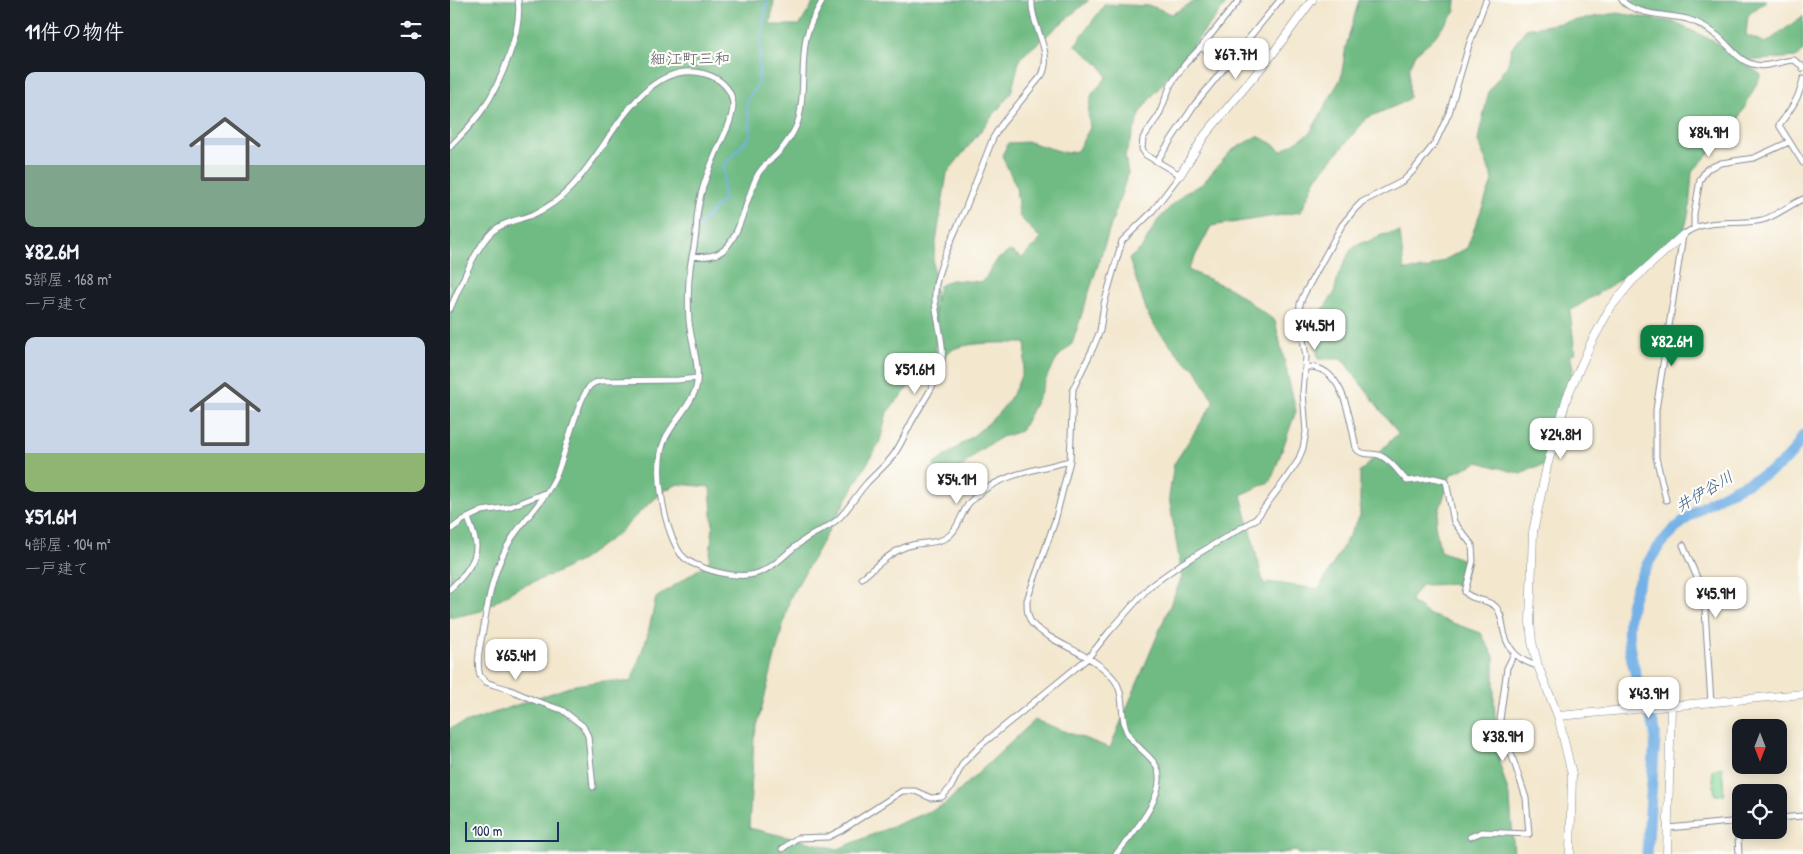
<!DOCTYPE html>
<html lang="ja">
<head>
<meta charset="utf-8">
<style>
  :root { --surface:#171b24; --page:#20242c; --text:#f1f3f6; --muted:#9ea1a6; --accent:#0b8043 }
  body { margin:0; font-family:"Patrick Hand","Klee One",sans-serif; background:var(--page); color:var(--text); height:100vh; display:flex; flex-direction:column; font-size:19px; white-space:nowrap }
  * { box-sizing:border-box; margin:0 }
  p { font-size:16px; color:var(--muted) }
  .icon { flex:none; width:28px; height:28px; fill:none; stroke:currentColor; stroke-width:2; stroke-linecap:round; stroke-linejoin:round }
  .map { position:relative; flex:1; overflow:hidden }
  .side { display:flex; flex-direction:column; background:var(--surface); width:450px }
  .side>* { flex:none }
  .needle { width:32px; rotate:180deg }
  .fabs { position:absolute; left:1282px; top:719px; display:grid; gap:10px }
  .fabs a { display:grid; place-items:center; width:55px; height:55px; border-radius:10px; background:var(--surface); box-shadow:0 2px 12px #0003; font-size:25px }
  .scale { position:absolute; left:15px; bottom:12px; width:94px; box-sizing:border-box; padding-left:5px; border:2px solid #1b2f5e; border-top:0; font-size:14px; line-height:18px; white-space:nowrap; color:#1b2f5e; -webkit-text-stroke:4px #fdfcf7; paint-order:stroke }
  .price { position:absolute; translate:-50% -42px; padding:0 11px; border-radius:10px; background:#fff; color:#222; font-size:16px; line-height:32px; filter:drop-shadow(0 1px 2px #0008) }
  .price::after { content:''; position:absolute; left:50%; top:30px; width:15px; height:11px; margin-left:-8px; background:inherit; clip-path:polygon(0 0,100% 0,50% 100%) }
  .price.on { background:var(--accent); color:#fff }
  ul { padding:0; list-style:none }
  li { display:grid; align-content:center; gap:10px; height:265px; padding:0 25px }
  li span { display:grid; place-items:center; height:155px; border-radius:10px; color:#555 }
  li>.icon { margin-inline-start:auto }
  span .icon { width:90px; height:90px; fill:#fffc; stroke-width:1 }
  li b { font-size:21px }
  h2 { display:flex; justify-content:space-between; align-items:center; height:60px; padding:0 25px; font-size:21px }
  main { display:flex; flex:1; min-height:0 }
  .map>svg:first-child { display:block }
  .green { fill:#8adb9b; stroke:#52857c }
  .forest { fill:#6fbb83; stroke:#457570 }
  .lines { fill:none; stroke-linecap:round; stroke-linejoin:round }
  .stream { stroke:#75b1e6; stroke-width:2 }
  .river { stroke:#75b1e6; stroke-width:11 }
  .street-casing { stroke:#878b96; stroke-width:7 }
  .secondary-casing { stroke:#878b96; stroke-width:9 }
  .street { stroke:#fff; stroke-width:5 }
  .secondary { stroke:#fff; stroke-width:8 }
  .labels { text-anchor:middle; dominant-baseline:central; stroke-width:4.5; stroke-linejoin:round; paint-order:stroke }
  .neighbourhood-label { font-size:16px; fill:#61606d; stroke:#fdfcf7 }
  .water-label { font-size:16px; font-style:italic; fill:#3a5c8e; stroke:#fdfcf7 }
</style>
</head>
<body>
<main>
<section class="side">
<h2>11件の物件<svg class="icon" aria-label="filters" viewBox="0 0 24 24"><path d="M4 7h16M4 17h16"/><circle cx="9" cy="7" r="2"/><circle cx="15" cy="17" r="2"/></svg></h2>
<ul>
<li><span style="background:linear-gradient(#c9d6e8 60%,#7fa58c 0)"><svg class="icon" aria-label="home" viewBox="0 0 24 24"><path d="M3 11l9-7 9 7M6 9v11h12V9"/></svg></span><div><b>¥82.6M</b><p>5部屋 · 168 m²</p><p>一戸建て</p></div></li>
<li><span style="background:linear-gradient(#c9d6e8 75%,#8fb573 0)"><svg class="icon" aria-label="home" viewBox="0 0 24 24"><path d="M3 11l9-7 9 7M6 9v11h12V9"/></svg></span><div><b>¥51.6M</b><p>4部屋 · 104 m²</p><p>一戸建て</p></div></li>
</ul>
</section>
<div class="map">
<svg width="1353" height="854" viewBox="0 0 1353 854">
  <rect width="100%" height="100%" fill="#fdfcf7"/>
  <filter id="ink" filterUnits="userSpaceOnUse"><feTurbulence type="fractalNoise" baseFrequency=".02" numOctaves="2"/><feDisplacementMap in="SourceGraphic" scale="10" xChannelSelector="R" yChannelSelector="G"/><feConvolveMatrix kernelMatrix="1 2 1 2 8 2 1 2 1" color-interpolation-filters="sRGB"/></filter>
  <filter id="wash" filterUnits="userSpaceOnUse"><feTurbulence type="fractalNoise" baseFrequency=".0096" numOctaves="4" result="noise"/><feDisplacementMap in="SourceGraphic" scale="20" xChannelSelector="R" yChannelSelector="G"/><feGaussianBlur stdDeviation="1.12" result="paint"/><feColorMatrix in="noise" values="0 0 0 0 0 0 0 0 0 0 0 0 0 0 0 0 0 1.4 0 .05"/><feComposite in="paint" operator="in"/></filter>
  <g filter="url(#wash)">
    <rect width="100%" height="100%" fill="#f3e7ce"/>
    <!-- green -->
    <path class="green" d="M 1272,767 L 1274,795 L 1265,795 L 1262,770 Z"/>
    <!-- forest -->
    <path class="forest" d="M 0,0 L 324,0 L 320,25 L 350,25 L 365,0 L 639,0 L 570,58 L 561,93 L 497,173 L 483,261 L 486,302 L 489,286 L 501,280 L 533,282 L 547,260 L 560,251 L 572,258 L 591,239 L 569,216 L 566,186 L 552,156 L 558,143 L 579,142 L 616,153 L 627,151 L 640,128 L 638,111 L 642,94 L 657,77 L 651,66 L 625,45 L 655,4 L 701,6 L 722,14 L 747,0 L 779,0 L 692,109 L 675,156 L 678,173 L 622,344 L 609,356 L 599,372 L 589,396 L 571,431 L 552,437 L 530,450 L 513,466 L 493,474 L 483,465 C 527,432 576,407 576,343 C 558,343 514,341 500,351 C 497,353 494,357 492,360 L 485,308 L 486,356 L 437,412 L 430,441 L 340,598 L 304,738 L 299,828 L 388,849 L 494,805 L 585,720 L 660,748 L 732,577 L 719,497 L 724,464 L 764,402 L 745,368 L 736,363 L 705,327 L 698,315 L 679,259 L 692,248 L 708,220 L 735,192 L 751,185 L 781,151 L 807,136 L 820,142 L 831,151 L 860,133 L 891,78 L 896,46 L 909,0 L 1006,0 L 1005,12 L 983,39 L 965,54 L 959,68 L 959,98 L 952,103 L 917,118 L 866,178 L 851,212 L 761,226 L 738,270 L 783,290 L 825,321 L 846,411 L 821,481 L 791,495 L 814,585 L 817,582 L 869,589 L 910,516 L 910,472 L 948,433 L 892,359 L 868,359 L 866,345 L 859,335 L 870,313 L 884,294 L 888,276 L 900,251 L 911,242 L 917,242 L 931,235 L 950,232 L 954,270 L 977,269 L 1017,248 L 1043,179 L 1028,142 L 1030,130 L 1039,91 L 1058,64 L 1061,49 L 1076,29 L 1167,13 L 1223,22 L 1262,40 L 1311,75 L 1285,126 L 1242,172 L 1239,211 L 1234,232 L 1208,250 L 1180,273 L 1120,311 L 1125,353 L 1120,354 L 1123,369 L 1117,391 L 1113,412 L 1100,437 L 1094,466 L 1081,468 L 1071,474 L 1028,462 L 1001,474 L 985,524 L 990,551 L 1019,562 L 1011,584 L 971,585 L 960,601 L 980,615 L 1031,633 L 1044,657 L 1044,703 L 1049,761 L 1060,799 L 1064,854 L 849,854 L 846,851 L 824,854 L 0,854 L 0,728 L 125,685 L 154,681 L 181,682 L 197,637 L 206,598 L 259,562 L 263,527 L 260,487 L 228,484 L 214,491 L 191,511 L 170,532 L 132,560 L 106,573 L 66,589 L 31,611 L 0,618 Z
      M 1174,0 L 1317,0 L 1298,15 L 1296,35 L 1316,43 L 1353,16 L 1353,50 L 1347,57 L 1295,61 L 1248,23 L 1176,5 Z"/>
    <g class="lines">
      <!-- stream -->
      <path class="stream" d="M 243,232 L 273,200 L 274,165 L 300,136 L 301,129 L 296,101 L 308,84 L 310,49 L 317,0"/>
      <!-- river -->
      <path class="river" d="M 1197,854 C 1199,825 1201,796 1203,767 C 1203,756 1206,743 1205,733 C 1203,717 1193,701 1189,686 C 1185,672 1180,656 1179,642 C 1174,599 1198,552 1230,524 C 1245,511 1263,500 1280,491 C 1312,475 1337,470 1353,435"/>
    </g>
  </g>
  <g filter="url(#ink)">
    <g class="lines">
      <!-- street casing -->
      <g class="street-casing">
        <path id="street" d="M 1172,0 C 1183,15 1220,15 1237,19 C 1254,24 1267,34 1278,46 C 1285,53 1289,59 1299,63 C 1315,70 1328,61 1344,60 L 1352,66 L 1353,69
          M 751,47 L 776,66
          M 1353,79 C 1350,97 1340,111 1329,125 L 1353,163
          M 0,147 C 11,135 24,123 33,109 C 50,84 73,30 68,0
          M 707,161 L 745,104 L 830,0
          M 1244,228 L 1244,214 L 1250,180 L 1257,169 L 1271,163 L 1304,158 L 1339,142
          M 242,256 C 251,257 261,257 269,253 C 289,244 297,195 307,176 C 311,167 320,161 327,154 C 336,145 346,130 349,118 C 355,92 351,65 356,38 C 359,25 366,12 373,0
          M 0,309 C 10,287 25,247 43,231 C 54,221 71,220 84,214 C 116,200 133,174 152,147 C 176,111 210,56 261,76 C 273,81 282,91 283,104 C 283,119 275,133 269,146 C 260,167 251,187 248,210 C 246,220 247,230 245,240 C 244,249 241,259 240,269 C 238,285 238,305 239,321 C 241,342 251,367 246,388 C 241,405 223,422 215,439 C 203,466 213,522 227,548 C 231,557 240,563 249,566 C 266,573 291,579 308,573 C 325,567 336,553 350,543 C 362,533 377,529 388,519 C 399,509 406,495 416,484 C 424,475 434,467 442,457 C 450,447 454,436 460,425 C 469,407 482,391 489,372 C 500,343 480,314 486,284 C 492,257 505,233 516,207 C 525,184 534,161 543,138 L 551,125 L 592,75 C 604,51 580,25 582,0
          M 856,367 C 894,364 900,420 906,448 C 912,457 922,452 931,456 C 942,461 949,473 957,481 L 984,478 L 996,481 L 1004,522 L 1022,545 L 1023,561 L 1015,592 C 1022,601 1037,598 1046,607 C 1053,615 1052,626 1055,636 C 1060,653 1072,662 1088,666
          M 1216,500 L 1206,457 L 1206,410 L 1233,235 C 1255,217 1286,226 1312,220 C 1323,218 1341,204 1353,199
          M 0,530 L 13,520 L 32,511 L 59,507 L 97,492
          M 1233,545 L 1254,594 L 1261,703
          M 412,578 C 427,566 443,549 462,545 C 474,542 485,544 496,538 C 508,531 511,513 519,503 C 544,475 585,470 620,461
          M 0,589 C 12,578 27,562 26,545 C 25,536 21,526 18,518
          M 143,787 L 138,736 L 133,726 L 112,710 L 86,701 L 58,689 L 44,685 L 36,682 L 30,676 C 26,663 30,645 33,631 C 38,599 44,566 62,538 C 76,517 95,500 106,476 C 114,458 129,394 141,385 C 144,382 148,382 152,381 L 228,380 L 247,378
          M 1329,818 L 1353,816
          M 1287,821 L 1289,854
          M 1218,828 L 1291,821
          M 1020,837 L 1032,832 L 1079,834 L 1076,798 L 1050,720 L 1057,668 L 1064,654
          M 332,849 L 347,838 L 378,837 L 392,830 L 452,791 L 465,791 L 481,798 L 492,797 L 501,787 L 513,763 L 531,745 L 638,658 L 659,632 L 699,587 L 731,564 L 806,519 L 835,480 L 848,461 L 853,448 L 856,432 L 853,392 L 856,357 L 849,314 L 850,304 L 853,296 L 892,225 L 905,209 L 912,202 L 953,181 L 963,171 L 985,143 L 999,113 L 1019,45 L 1036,0
          M 666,854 C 682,835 722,790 705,764 C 697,752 684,746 677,732 C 669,715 676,693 663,678 C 646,657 617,649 595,634 C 591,631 584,627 581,622 C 577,615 577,608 577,600 L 605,521 L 620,461 L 623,389 L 643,348 L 650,331 L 654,304 L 672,241 L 701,213 L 730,175 L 696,155 L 692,149 L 693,138 L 709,115 L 721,84 L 735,64 L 751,47 L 789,0"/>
      </g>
      <!-- secondary casing -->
      <g class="secondary-casing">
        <path id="secondary" d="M 730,175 L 755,135 L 821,56 L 862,0
          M 1108,716 L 1353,694
          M 1120,854 L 1122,774 L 1108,716 L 1088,666 L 1082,642 L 1080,622 L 1083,532 L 1097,466 L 1117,397 L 1140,345 L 1160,308 L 1182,281 L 1233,235
          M 1217,854 L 1221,706"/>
      </g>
      <!-- street -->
      <use href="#street" class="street"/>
      <!-- secondary -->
      <use href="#secondary" class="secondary"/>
    </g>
  </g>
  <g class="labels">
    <!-- neighbourhood labels -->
    <g class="neighbourhood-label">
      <text x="240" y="58">細江町三和</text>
    </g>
    <!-- water labels -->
    <g class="water-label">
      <text transform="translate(1254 491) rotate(-31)">井伊谷川</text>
    </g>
  </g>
</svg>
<div class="fabs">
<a><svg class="needle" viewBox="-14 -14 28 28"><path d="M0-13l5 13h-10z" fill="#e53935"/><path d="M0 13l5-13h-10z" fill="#9ea1a6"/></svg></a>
<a><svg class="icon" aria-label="locate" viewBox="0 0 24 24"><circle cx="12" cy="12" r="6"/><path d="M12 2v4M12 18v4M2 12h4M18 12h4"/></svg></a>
</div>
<div class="scale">100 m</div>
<b class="price" style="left:786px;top:80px">¥67.7M</b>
<b class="price" style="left:1259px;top:158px">¥84.9M</b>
<b class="price" style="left:865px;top:351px">¥44.5M</b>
<b class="price on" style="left:1222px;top:367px">¥82.6M</b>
<b class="price" style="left:465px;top:395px">¥51.6M</b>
<b class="price" style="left:1111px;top:460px">¥24.8M</b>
<b class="price" style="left:507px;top:505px">¥54.1M</b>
<b class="price" style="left:1266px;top:619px">¥45.9M</b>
<b class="price" style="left:66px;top:681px">¥65.4M</b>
<b class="price" style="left:1199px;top:719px">¥43.9M</b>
<b class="price" style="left:1053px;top:762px">¥38.9M</b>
</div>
</main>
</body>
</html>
